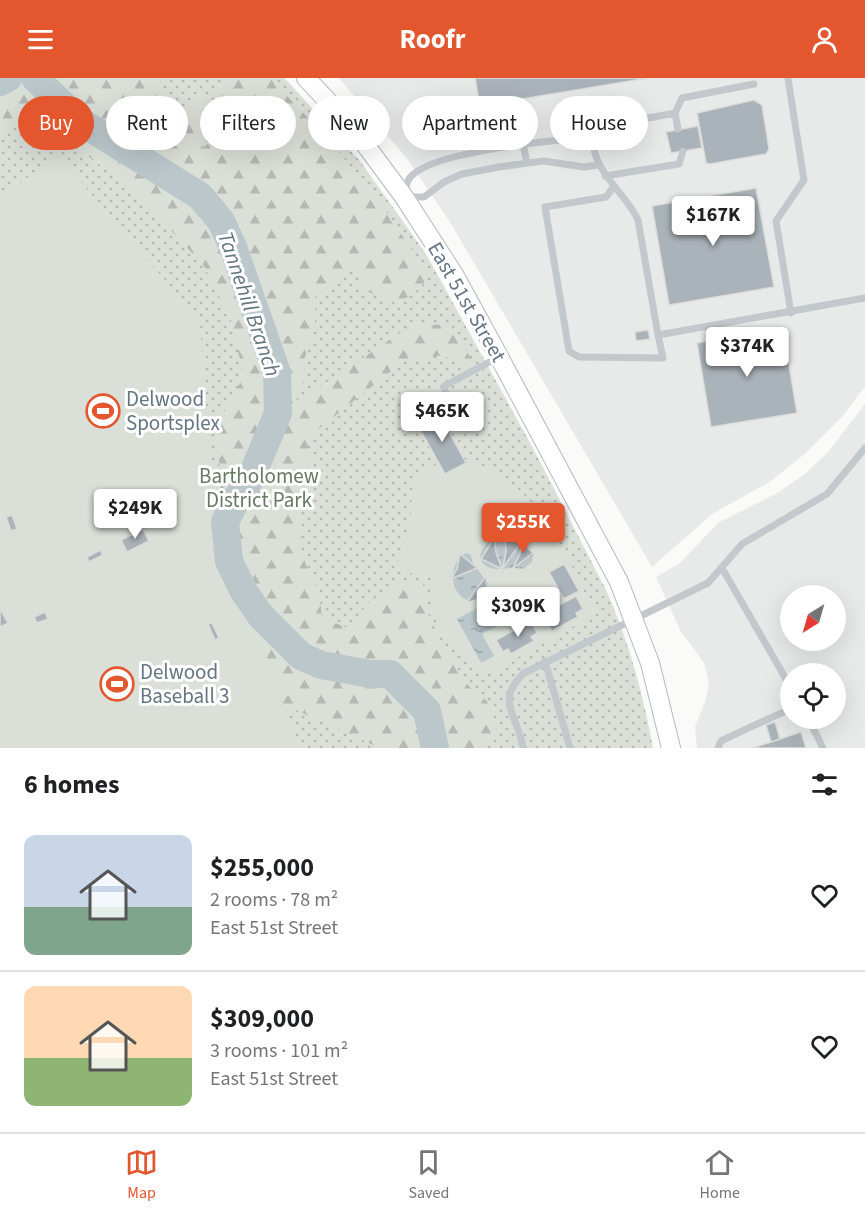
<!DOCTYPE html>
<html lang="en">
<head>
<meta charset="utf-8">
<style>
  :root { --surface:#fff; --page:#f6f6f6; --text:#202124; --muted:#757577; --line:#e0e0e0; --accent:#e4572e }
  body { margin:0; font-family:"Source Sans 3",sans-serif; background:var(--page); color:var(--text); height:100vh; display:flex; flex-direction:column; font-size:22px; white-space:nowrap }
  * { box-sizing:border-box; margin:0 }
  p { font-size:20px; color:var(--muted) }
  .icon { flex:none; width:33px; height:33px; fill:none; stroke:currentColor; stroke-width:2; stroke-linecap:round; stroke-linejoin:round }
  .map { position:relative; height:670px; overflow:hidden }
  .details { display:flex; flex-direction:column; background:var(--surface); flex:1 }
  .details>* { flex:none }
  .hud { position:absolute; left:18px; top:18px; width:830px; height:54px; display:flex; gap:12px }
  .needle { width:39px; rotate:217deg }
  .buttons { position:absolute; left:780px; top:507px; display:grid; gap:12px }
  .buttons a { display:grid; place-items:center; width:66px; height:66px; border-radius:50%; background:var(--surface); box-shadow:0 6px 24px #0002; font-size:30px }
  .price { position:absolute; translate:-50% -51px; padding:0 14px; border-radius:6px; background:#fff; color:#222; font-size:20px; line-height:39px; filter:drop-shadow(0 2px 3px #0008) }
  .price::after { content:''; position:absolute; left:50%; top:36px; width:18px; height:14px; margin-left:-9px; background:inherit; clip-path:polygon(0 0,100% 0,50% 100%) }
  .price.current { background:var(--accent); color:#fff }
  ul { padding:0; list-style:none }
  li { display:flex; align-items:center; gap:18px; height:150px; padding:0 24px }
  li+li { border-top:2px solid var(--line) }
  li span { display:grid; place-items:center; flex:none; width:168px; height:120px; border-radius:12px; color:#555 }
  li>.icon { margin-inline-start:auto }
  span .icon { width:72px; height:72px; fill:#fffc; stroke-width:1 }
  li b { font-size:26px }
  h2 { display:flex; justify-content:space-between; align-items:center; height:72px; padding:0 24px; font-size:26px }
  .chip { padding:0 21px; border-radius:27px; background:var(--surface); box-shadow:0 6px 24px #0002; font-size:21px; line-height:54px }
  .chip.current { background:var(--accent); color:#fff }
  header { display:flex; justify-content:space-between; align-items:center; height:78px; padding:0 24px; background:var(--accent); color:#fff; font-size:27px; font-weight:700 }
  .menu { display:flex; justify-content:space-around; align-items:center; height:84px; border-top:2px solid var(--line); background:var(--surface); font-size:16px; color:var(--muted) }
  .menu a { display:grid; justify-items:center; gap:3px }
  .menu .current { color:var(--accent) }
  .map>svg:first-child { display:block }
  .built { fill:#e8e9e9; fill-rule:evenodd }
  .grass { fill:url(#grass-dots) }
  .forest { fill:url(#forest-firs) }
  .garden { fill:#dadfd7 }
  .water { fill:url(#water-ripples) }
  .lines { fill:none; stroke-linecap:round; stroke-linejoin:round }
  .river { stroke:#bbc7cb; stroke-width:28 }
  .building { fill:#aab3b9; stroke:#dcdcda; stroke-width:1.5 }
  .secondary-casing { stroke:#b3babf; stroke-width:20 }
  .service { stroke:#c3c8cc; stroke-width:7 }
  .secondary { stroke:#fff; stroke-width:18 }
  .labels { text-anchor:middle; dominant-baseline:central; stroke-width:6; stroke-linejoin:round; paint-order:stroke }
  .street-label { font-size:21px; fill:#657683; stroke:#fff }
  .poi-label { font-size:21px; fill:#657683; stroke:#fff; text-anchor:start }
  .park-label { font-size:21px; fill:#687a64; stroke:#fff }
  .water-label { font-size:22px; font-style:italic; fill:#60757c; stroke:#fff }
</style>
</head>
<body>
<header><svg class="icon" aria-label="menu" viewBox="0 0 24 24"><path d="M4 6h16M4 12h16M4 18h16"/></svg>Roofr<svg class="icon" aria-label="person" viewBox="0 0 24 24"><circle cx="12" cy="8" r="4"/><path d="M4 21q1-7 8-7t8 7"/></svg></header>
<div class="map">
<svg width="865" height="670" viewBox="0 0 865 670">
  <defs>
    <pattern id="grass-dots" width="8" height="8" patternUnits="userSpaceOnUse" patternTransform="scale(1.5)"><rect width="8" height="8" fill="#dadfd7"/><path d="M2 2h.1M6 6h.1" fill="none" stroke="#b4b9b4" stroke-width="1.8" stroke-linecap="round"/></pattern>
    <pattern id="forest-firs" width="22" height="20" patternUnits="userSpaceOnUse" patternTransform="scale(1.5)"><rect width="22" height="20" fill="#dadfd7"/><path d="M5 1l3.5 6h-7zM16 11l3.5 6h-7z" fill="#b4b9b4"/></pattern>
    <pattern id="water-ripples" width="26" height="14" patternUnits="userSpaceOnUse" patternTransform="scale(1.5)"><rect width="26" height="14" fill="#bbc7cb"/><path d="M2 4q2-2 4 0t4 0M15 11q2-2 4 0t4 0" fill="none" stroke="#9ca6aa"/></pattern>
  </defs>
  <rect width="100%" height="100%" fill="#fafaf8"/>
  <!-- built -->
  <path class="built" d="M 339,0 L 865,0 L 865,308 L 844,337 L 807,374 L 771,403 L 712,436 L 652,489 L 450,144 L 408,82 Z
    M 865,326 L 865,670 L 697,670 L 695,649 L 706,621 L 709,605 L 704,585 L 680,552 L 656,499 L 680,485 L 719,444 L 779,414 L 806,395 L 828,374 ZM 790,518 L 836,518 L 836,562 L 790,562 ZM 790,596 L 836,596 L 836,640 L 790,640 Z"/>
  <!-- grass -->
  <path class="grass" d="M 0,0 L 284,0 L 291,7 L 360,83 L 426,176 L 535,374 L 607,514 C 629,564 643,616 653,670 L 0,670 Z"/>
  <!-- forest -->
  <path class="forest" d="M 0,0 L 160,0 L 161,38 L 192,27 L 201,17 L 207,20 L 208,42 L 202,70 L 221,56 L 216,18 L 222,0 L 270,0 L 329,62 L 380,124 L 429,198 C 407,229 388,230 359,206 L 361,196 L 351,188 L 315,219 L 315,248 L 304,282 L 304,303 L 295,317 L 298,324 L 410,248 L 450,246 L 473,284 L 461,287 L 443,277 L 404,283 L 307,360 L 315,403 L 298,428 L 302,478 L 319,514 L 322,540 L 348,550 L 371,522 L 398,506 L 423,506 L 429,539 L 439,560 L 455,578 L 459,596 L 473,613 L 487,623 L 498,658 L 485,670 L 380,670 L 267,619 L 201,418 L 222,404 L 216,365 L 223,336 L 244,298 L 231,243 L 204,188 L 141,120 L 91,80 L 43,55 L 9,48 L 0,61 Z"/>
  <!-- garden -->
  <path class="garden" d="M 57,76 L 200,243 L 212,423 L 299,670 L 0,670 L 0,121 Z
    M 439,385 L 445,396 C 451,393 459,387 466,385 C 475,383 488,391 496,395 C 548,426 569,485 596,536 L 486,597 L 477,594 C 471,582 465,579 455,570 C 433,549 428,525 431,496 C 415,498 390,495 401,472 C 403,465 407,462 408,455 C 411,437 412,418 413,399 Z"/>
  <!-- water -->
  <path class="water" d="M 498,460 C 512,461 525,463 533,475 L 532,484 L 523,491 C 512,488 498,493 490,490 C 471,482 484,463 498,460 Z
    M 466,475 L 471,477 L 473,486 L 488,505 L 485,518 L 476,523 C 450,525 445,486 466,475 Z
    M 502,511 L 516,538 L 482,556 L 494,578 L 481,585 L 457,541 L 497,519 Z"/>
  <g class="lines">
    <!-- river -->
    <path class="river" d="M 35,0 L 81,44 L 200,118 L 221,143 L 233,169 L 277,295 L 278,335 L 251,400 L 238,418 L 225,444 L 229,483 L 243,512 L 260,537 L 301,578 L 321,587 L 370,596 L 390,596 L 427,633 L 435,670
      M 0,4 L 8,0"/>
  </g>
  <!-- building -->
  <path class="building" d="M 475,0 L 648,0 L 480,28 Z
    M 754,22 L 762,27 L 769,71 L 766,76 L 710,86 L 706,85 L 697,35 Z
    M 698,48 L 702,70 L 671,75 L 666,54 Z
    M 756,110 L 774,209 L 669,227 L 652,128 Z
    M 783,251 L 797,335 L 711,349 L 697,265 Z
    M 648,252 L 650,261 L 636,263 L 635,254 Z
    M 439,335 L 466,385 L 445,396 L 417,346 Z
    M 12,437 L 17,451 L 11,453 L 6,439 Z
    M 143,451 L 149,463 L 127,474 L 121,462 Z
    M 505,459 L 521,464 L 503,490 L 506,473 Z
    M 494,460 L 496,474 L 502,491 L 481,481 Z
    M 522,464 L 533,475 L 513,490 L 520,476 Z
    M 100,472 L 103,477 L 89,484 L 87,479 Z
    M 460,476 L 477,490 L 451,501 L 457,491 Z
    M 564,486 L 579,513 L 564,521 L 549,494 Z
    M 486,498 L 487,508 L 493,517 L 466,525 Z
    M 576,518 L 583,531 L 576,535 L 578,539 L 552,553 L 548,546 L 543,549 L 537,539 Z
    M 0,531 L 8,545 L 0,549 Z
    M 45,534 L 48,541 L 37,545 L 34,539 Z
    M 531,543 L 537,555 L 531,559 L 534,563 L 511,576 L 508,571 L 503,574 L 496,562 Z
    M 212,545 L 219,560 L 215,562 L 208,546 Z
    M 775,644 L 780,661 L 771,664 L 766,647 Z
    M 801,654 L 806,670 L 752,670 L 771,664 Z"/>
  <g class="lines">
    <!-- secondary casing -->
    <g class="secondary-casing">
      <path id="secondary" d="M 306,0 L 353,50 L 404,119 L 455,198 L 496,273 L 619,504 L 650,585 L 671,670"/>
    </g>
    <!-- service -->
    <path class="service" d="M 788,1 L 804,102 L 776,143 L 791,235
      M 675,35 L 596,50 C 583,88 625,112 638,142 L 658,257 L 865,220
      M 678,51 L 675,35 L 682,20 L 754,6
      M 593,59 C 558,62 427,73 409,101 C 406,106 405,114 404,119 L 424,119 L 444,104 L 462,96 L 499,89 L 543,83 L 584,89 L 598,87
      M 523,66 L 527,85
      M 605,98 L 679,86 L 683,73
      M 614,108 L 606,119 L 545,129 L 569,273 L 579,279 L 663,280 L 658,257
      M 462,345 L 446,318 L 444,308 L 499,279
      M 722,490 L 790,608
      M 545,583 L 570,670
      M 808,640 L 823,670
      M 523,670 C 518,637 494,623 524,595 L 708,505 L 742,466 L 827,416 L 865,370
      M 718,670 L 721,663 L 727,660 L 790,631"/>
    <!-- secondary -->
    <use href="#secondary" class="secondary"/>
  </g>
  <!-- icons -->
  <defs>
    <g id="stadium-ring" transform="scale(1.725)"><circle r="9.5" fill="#fff" stroke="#e4572e" stroke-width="1.5"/><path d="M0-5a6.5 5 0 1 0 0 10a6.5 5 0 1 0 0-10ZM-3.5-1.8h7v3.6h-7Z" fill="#e4572e"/></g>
  </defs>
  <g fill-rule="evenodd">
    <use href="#stadium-ring" x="103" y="333"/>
    <use href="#stadium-ring" x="117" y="606"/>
  </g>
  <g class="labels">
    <!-- street labels -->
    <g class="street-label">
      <text transform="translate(467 224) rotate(60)">East 51st Street</text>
    </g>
    <!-- poi labels -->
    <g class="poi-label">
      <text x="126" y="321">Delwood<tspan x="126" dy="24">Sportsplex</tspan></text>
      <text x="140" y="594">Delwood<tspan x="140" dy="24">Baseball 3</tspan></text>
    </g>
    <!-- park labels -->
    <g class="park-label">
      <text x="259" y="398">Bartholomew<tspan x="259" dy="24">District Park</tspan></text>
    </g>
    <!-- water labels -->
    <g class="water-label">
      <text transform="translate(249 226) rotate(71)">Tannehill Branch</text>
    </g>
  </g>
</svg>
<div class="buttons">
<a><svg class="needle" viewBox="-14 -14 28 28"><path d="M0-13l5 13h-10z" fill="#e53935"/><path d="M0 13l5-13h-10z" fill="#757577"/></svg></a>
<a><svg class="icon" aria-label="locate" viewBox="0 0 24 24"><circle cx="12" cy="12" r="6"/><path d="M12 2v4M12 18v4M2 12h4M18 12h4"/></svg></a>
</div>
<b class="price" style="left:713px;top:169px">$167K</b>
<b class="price" style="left:747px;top:300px">$374K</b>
<b class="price" style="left:442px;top:365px">$465K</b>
<b class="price" style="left:135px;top:462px">$249K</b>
<b class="price current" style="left:523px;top:476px">$255K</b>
<b class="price" style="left:518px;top:560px">$309K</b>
<div class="hud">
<a class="chip current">Buy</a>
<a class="chip">Rent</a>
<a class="chip">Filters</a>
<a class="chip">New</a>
<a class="chip">Apartment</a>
<a class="chip">House</a>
</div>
</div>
<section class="details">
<h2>6 homes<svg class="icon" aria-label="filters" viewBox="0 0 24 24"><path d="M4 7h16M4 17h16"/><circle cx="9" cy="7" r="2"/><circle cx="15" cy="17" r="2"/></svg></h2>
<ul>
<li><span style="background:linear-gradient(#c9d6e8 60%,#7fa58c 0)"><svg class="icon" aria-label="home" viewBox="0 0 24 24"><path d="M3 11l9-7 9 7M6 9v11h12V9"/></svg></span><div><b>$255,000</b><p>2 rooms · 78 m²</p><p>East 51st Street</p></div><svg class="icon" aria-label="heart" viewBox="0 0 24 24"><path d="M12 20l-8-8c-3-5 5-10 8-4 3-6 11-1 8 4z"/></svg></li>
<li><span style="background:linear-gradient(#ffd9b3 60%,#8fb573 0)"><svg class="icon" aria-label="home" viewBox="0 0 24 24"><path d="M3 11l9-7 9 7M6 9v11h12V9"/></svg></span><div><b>$309,000</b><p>3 rooms · 101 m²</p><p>East 51st Street</p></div><svg class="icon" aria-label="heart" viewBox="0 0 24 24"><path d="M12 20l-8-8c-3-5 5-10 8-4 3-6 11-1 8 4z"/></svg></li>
</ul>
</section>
<nav class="menu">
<a class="current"><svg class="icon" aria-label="map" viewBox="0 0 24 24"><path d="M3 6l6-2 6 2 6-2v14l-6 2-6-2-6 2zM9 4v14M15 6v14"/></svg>Map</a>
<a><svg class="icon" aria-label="saved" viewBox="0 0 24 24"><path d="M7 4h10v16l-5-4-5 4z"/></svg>Saved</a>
<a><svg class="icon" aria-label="home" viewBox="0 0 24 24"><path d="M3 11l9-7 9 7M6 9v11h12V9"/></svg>Home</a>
</nav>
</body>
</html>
